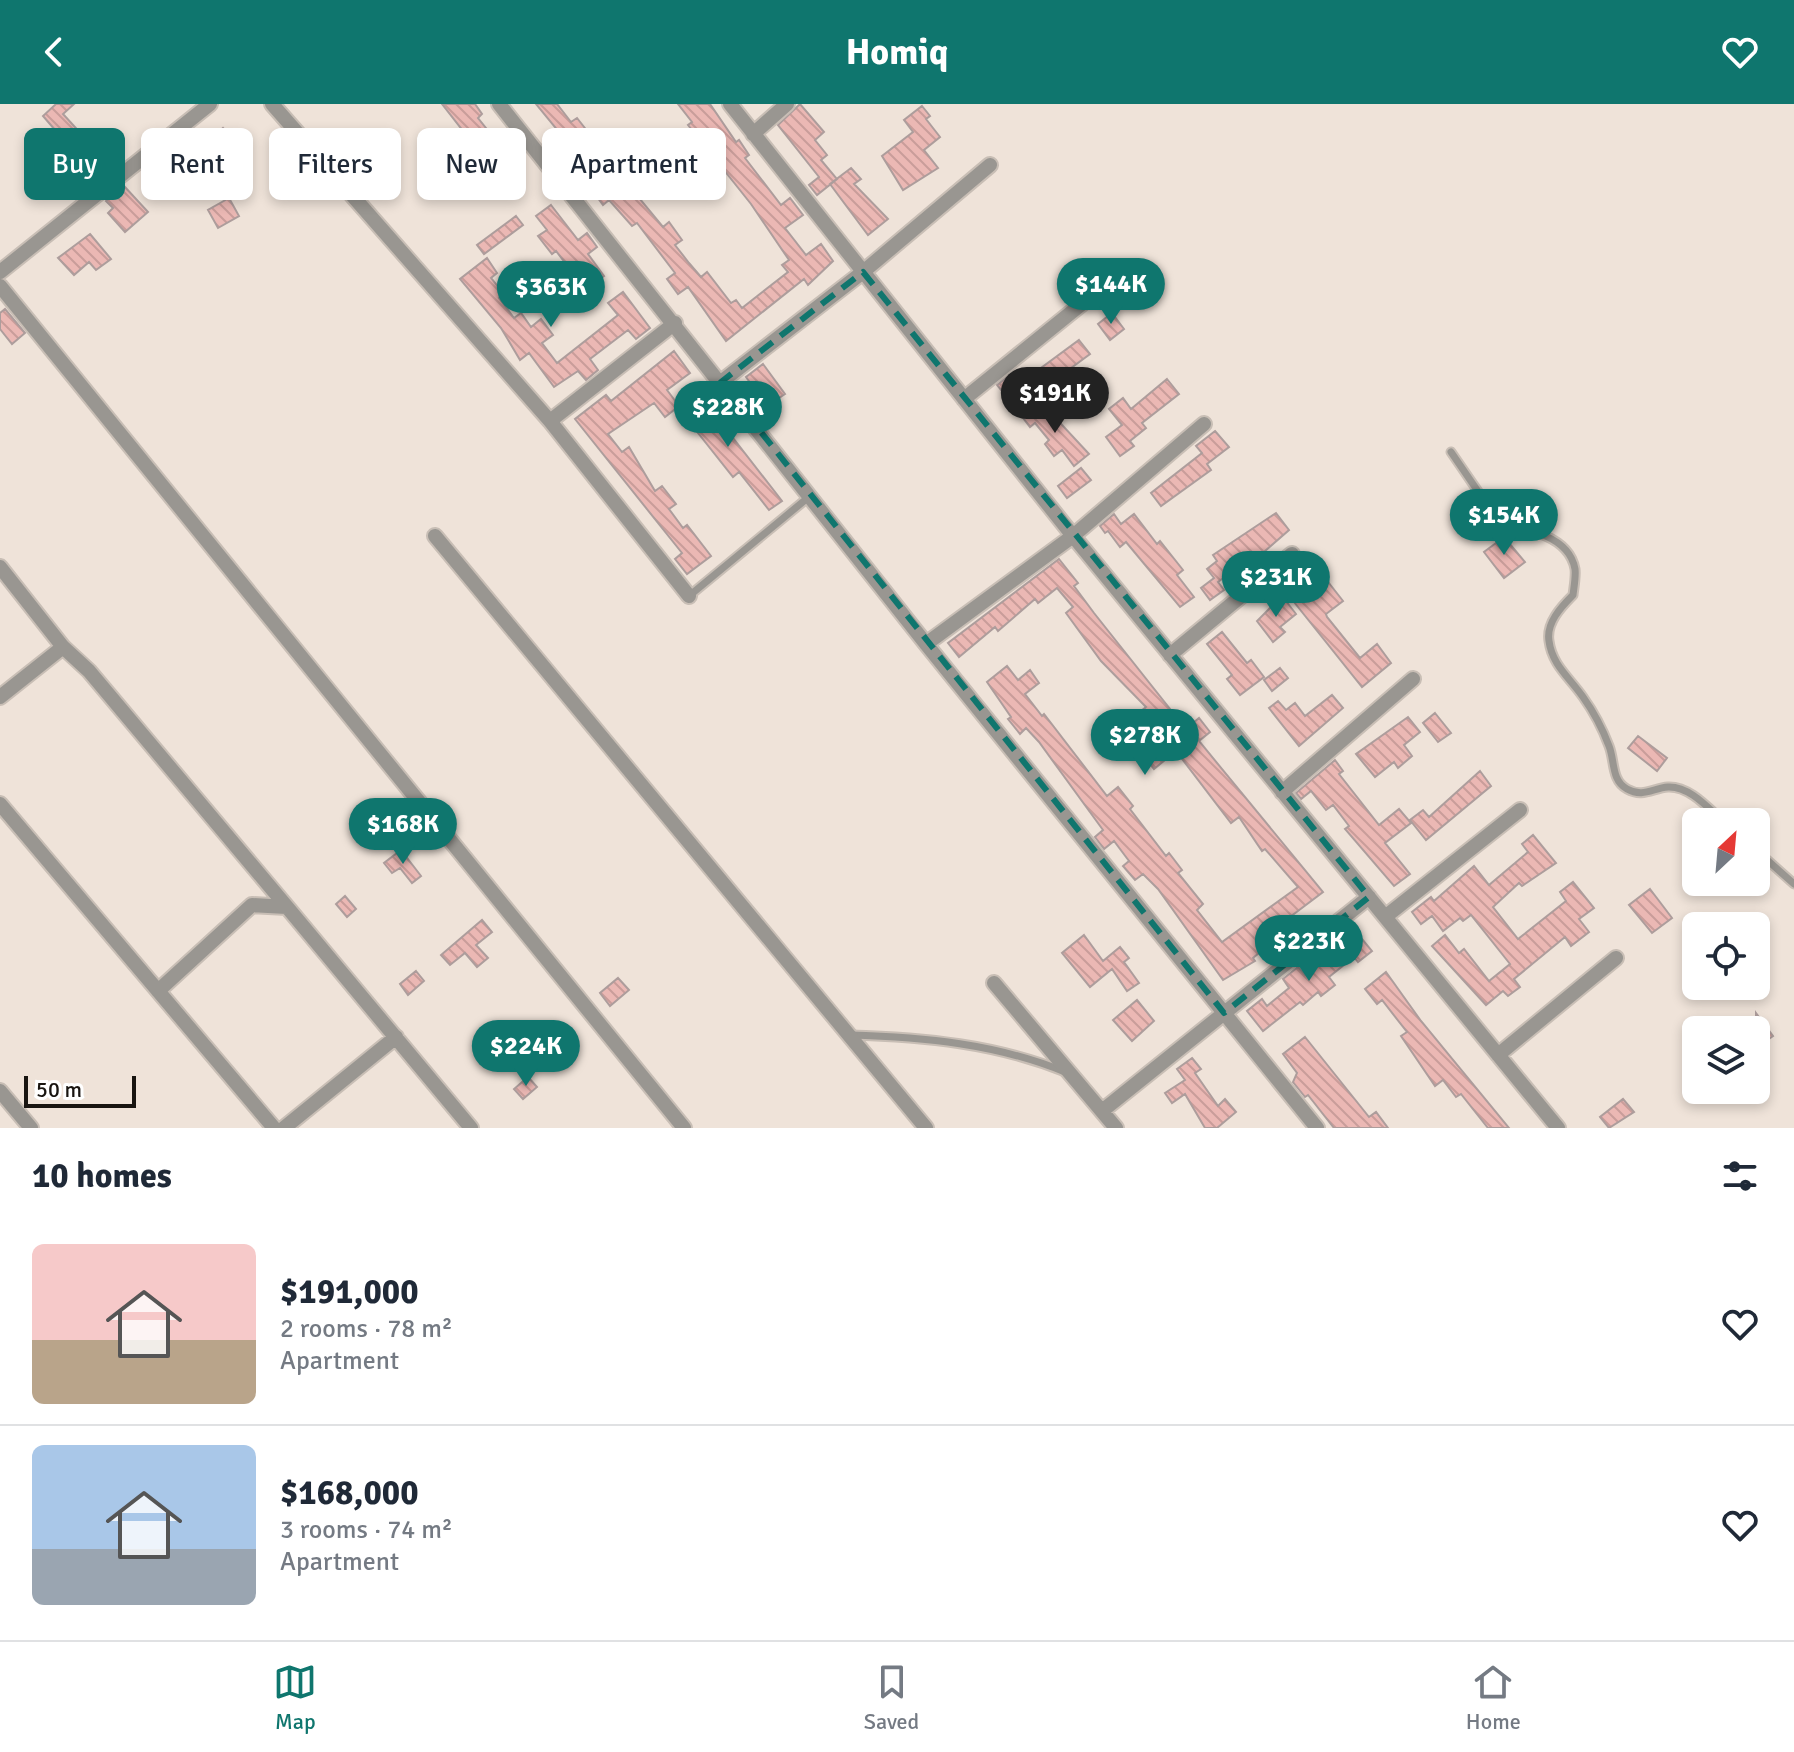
<!DOCTYPE html>
<html lang="en">
<head>
<meta charset="utf-8">
<style>
  :root { --surface:#fff; --page:#f2f2f3; --text:#1f2937; --muted:#747a83; --line:#e0e1e3; --accent:#0f766e }
  body { margin:0; font-family:Signika,sans-serif; background:var(--page); color:var(--text); height:100vh; display:flex; flex-direction:column; font-size:30px; white-space:nowrap }
  * { box-sizing:border-box; margin:0 }
  p { font-size:26px; color:var(--muted) }
  .icon { flex:none; width:44px; height:44px; fill:none; stroke:currentColor; stroke-width:2; stroke-linecap:round; stroke-linejoin:round }
  .map { position:relative; height:1024px; overflow:hidden }
  .drawer { display:flex; flex-direction:column; background:var(--surface); flex:1 }
  .drawer>* { flex:none }
  .banner { position:absolute; left:24px; top:24px; width:800px; height:72px; display:flex; gap:16px }
  .needle { width:52px; rotate:26deg }
  .buttons { position:absolute; left:1682px; top:704px; display:grid; gap:16px }
  .buttons a { display:grid; place-items:center; width:88px; height:88px; border-radius:12px; background:var(--surface); box-shadow:0 4px 12px #0003; font-size:40px }
  .scale { position:absolute; left:24px; bottom:20px; width:112px; box-sizing:border-box; padding-left:8px; border:4px solid #191511; border-top:0; font-size:22px; line-height:28px; white-space:nowrap; color:#191511; -webkit-text-stroke:6px #fff; paint-order:stroke }
  .price { position:absolute; translate:-50% -68px; padding:0 18px; border-radius:28px; background:var(--accent); color:#fff; font-size:26px; line-height:52px; filter:drop-shadow(0 2px 4px #0008) }
  .price::after { content:''; position:absolute; left:50%; top:48px; width:24px; height:18px; margin-left:-12px; background:inherit; clip-path:polygon(0 0,100% 0,50% 100%) }
  .price.active { background:#222; color:#fff }
  ul { padding:0; list-style:none }
  li { display:flex; align-items:center; gap:24px; height:200px; padding:0 32px }
  li+li { border-top:2px solid var(--line) }
  li span { display:grid; place-items:center; flex:none; width:224px; height:160px; border-radius:12px; color:#555 }
  li>.icon { margin-inline-start:auto }
  span .icon { width:96px; height:96px; fill:#fffc; stroke-width:1 }
  li b { font-size:34px }
  h2 { display:flex; justify-content:space-between; align-items:center; height:96px; padding:0 32px; font-size:34px }
  .chip { padding:0 28px; border-radius:12px; background:var(--surface); box-shadow:0 4px 12px #0003; font-size:28px; line-height:72px }
  .chip.active { background:var(--accent); color:#fff }
  header { display:flex; justify-content:space-between; align-items:center; height:104px; padding:0 32px; background:var(--accent); color:#fff; font-size:36px; font-weight:800 }
  .tabs { display:flex; justify-content:space-around; align-items:center; height:112px; border-top:2px solid var(--line); background:var(--surface); font-size:22px; color:var(--muted) }
  .tabs a { display:grid; justify-items:center; gap:4px }
  .tabs .active { color:var(--accent) }
  .map>svg:first-child { display:block }
  .building { fill:url(#building-back-hatch); stroke:#ad9d9c; stroke-width:2 }
  .lines { fill:none; stroke-linecap:round; stroke-linejoin:round }
  .lane-casing { stroke:#c8beb5; stroke-width:11 }
  .street-casing { stroke:#c8beb5; stroke-width:18 }
  .lane { stroke:#999691; stroke-width:7 }
  .street { stroke:#999691; stroke-width:14 }
  .marked { fill:none; stroke:#0f766e; stroke-width:6; stroke-dasharray:16 10; stroke-linejoin:round }
</style>
</head>
<body>
<header><svg class="icon" aria-label="back" viewBox="0 0 24 24"><path d="M15 5l-7 7 7 7"/></svg>Homiq<svg class="icon" aria-label="heart" viewBox="0 0 24 24"><path d="M12 20l-8-8c-3-5 5-10 8-4 3-6 11-1 8 4z"/></svg></header>
<div class="map">
<svg width="1794" height="1024" viewBox="0 0 1794 1024">
  <defs>
    <pattern id="building-back-hatch" width="6" height="6" patternUnits="userSpaceOnUse" patternTransform="scale(2)"><rect width="6" height="6" fill="#ebb8b4"/><path d="M-1 5l2 2M0 0l6 6M5-1l2 2" fill="none" stroke="#c99d9a"/></pattern>
  </defs>
  <rect width="100%" height="100%" fill="#efe3d9"/>
  <!-- building -->
  <path class="building" d="M 56,0 L 74,0 L 63,10 L 84,33 L 72,44 L 65,36 L 58,42 L 50,32 L 56,27 L 43,12 Z
    M 442,0 L 475,0 L 482,10 L 478,14 L 494,34 L 478,46 Z
    M 536,0 L 557,0 L 571,18 L 577,14 L 599,42 L 594,46 L 608,64 L 612,61 L 663,123 L 669,118 L 682,136 L 675,141 L 689,159 L 701,173 L 707,168 L 731,199 L 736,196 L 742,204 L 788,168 L 782,161 L 789,156 L 751,100 L 688,21 L 692,18 L 678,0 L 710,0 L 736,38 L 739,36 L 749,51 L 745,54 L 781,101 L 790,94 L 803,111 L 785,124 L 806,151 L 821,140 L 833,157 L 808,181 L 804,175 L 726,237 L 688,183 L 678,190 L 667,175 L 675,169 L 637,119 L 632,122 L 609,96 L 603,101 L 587,79 L 596,73 Z
    M 800,0 L 824,28 L 815,36 L 827,51 L 821,56 L 837,75 L 817,91 L 809,81 L 819,73 L 778,21 Z
    M 922,2 L 930,12 L 926,15 L 940,33 L 924,46 L 938,64 L 903,86 L 882,52 L 913,28 L 904,16 Z
    M 223,24 L 243,46 L 237,52 L 246,62 L 220,89 L 189,55 L 157,83 L 144,68 L 164,50 L 169,56 L 195,30 L 206,40 Z
    M 482,52 L 491,64 L 474,77 L 465,65 Z
    M 851,64 L 861,75 L 854,80 L 888,115 L 868,131 L 830,80 Z
    M 124,82 L 148,108 L 125,128 L 108,109 L 113,104 L 106,97 Z
    M 229,94 L 239,112 L 218,124 L 208,106 Z
    M 551,101 L 578,136 L 587,129 L 597,143 L 588,150 L 604,172 L 574,194 L 561,178 L 573,169 L 556,147 L 552,150 L 538,132 L 547,126 L 536,112 Z
    M 516,112 L 523,121 L 484,150 L 477,141 Z
    M 90,130 L 111,155 L 96,166 L 89,158 L 74,171 L 58,154 Z
    M 487,154 L 497,169 L 491,174 L 504,190 L 499,194 L 514,214 L 521,209 L 531,223 L 541,215 L 553,231 L 542,239 L 557,259 L 618,211 L 608,199 L 623,188 L 650,224 L 636,235 L 628,226 L 590,255 L 598,266 L 586,276 L 578,267 L 554,283 L 529,249 L 520,256 L 501,224 L 460,175 Z
    M 5,205 L 25,229 L 12,240 L 0,225 L 0,209 Z
    M 1112,209 L 1124,225 L 1110,236 L 1098,220 Z
    M 1079,236 L 1090,250 L 1033,292 L 1022,278 Z
    M 674,247 L 690,269 L 667,286 L 679,302 L 665,313 L 654,299 L 608,330 L 622,348 L 629,343 L 655,387 L 662,382 L 676,400 L 669,405 L 683,424 L 687,421 L 711,452 L 687,470 L 675,455 L 682,449 L 575,315 L 606,291 L 611,297 Z
    M 763,260 L 785,290 L 767,302 L 746,273 Z
    M 1011,270 L 1019,281 L 1006,292 L 997,281 Z
    M 1167,275 L 1179,290 L 1142,319 L 1146,324 L 1130,337 L 1134,342 L 1120,352 L 1106,333 L 1122,321 L 1109,305 L 1123,294 L 1131,305 Z
    M 699,290 L 782,397 L 769,406 L 739,368 L 733,373 L 679,305 Z
    M 1035,299 L 1046,313 L 1051,309 L 1089,350 L 1074,362 L 1062,346 L 1054,352 L 1045,340 L 1049,336 L 1035,319 L 1030,323 L 1020,310 Z
    M 1215,327 L 1229,343 L 1207,360 L 1211,366 L 1161,402 L 1151,389 L 1202,349 L 1196,342 Z
    M 1081,364 L 1091,376 L 1067,394 L 1058,382 Z
    M 1276,409 L 1289,426 L 1241,468 L 1238,463 L 1218,478 L 1224,486 L 1210,496 L 1201,484 L 1214,474 L 1207,465 L 1217,457 L 1213,451 Z
    M 1114,410 L 1121,420 L 1134,410 L 1157,440 L 1160,437 L 1183,466 L 1177,471 L 1194,493 L 1180,503 L 1126,438 L 1120,443 L 1108,427 L 1105,429 L 1100,422 Z
    M 1504,433 L 1525,458 L 1504,474 L 1484,448 Z
    M 1059,455 L 1078,479 L 1074,482 L 1094,509 L 1186,625 L 1199,614 L 1210,628 L 1199,637 L 1323,788 L 1286,816 L 1296,829 L 1281,840 L 1277,834 L 1253,854 L 1255,857 L 1223,876 L 1158,785 L 1143,770 L 1135,776 L 1123,762 L 1129,757 L 1114,737 L 1104,745 L 1095,733 L 1103,726 L 1039,638 L 1026,624 L 1020,630 L 1008,615 L 1011,613 L 987,578 L 1007,562 L 1018,576 L 1030,566 L 1039,579 L 1025,590 L 1042,612 L 1044,610 L 1107,692 L 1118,683 L 1133,702 L 1130,705 L 1166,752 L 1169,749 L 1182,766 L 1178,769 L 1203,800 L 1197,806 L 1222,838 L 1298,783 L 1265,745 L 1262,747 L 1239,713 L 1231,719 L 1176,647 L 1154,665 L 1135,641 L 1127,648 L 1112,630 L 1146,603 L 1101,557 L 1066,509 L 1073,503 L 1057,484 L 1038,499 L 1035,495 L 998,527 L 995,523 L 959,553 L 948,539 Z
    M 1325,474 L 1343,497 L 1326,510 L 1327,513 L 1360,554 L 1377,540 L 1391,559 L 1362,583 L 1294,498 Z
    M 1282,492 L 1296,510 L 1280,523 L 1285,528 L 1273,538 L 1257,517 Z
    M 1222,528 L 1247,559 L 1251,556 L 1264,573 L 1240,591 L 1227,575 L 1232,571 L 1207,540 Z
    M 1280,564 L 1288,574 L 1272,587 L 1264,576 Z
    M 1332,591 L 1343,604 L 1299,642 L 1269,604 L 1278,597 L 1286,606 L 1295,599 L 1305,612 Z
    M 1435,609 L 1451,629 L 1438,638 L 1423,619 Z
    M 1408,613 L 1420,628 L 1404,641 L 1412,652 L 1398,664 L 1394,658 L 1375,673 L 1356,650 Z
    M 1638,632 L 1667,654 L 1657,667 L 1628,644 Z
    M 1335,656 L 1343,667 L 1339,670 L 1379,721 L 1399,705 L 1411,719 L 1385,739 L 1410,770 L 1394,782 L 1345,725 L 1349,722 L 1333,701 L 1326,706 L 1311,687 L 1301,695 L 1296,689 Z
    M 1480,667 L 1491,682 L 1426,736 L 1410,716 L 1423,706 L 1429,713 Z
    M 375,719 L 382,730 L 368,738 L 361,728 Z
    M 1533,731 L 1556,759 L 1522,782 L 1519,779 L 1493,803 L 1518,835 L 1566,797 L 1560,788 L 1573,778 L 1594,804 L 1579,815 L 1589,828 L 1571,842 L 1565,833 L 1514,875 L 1520,883 L 1508,892 L 1503,887 L 1486,901 L 1432,842 L 1445,831 L 1459,849 L 1464,845 L 1489,877 L 1510,860 L 1471,811 L 1463,817 L 1460,814 L 1443,827 L 1432,812 L 1421,820 L 1412,808 L 1431,793 L 1434,797 L 1474,762 L 1489,781 L 1528,748 L 1522,740 Z
    M 401,746 L 421,772 L 412,779 L 400,764 L 392,769 L 384,759 Z
    M 1650,785 L 1672,814 L 1652,829 L 1629,801 Z
    M 345,792 L 356,805 L 347,813 L 336,800 Z
    M 482,816 L 492,828 L 476,841 L 488,854 L 477,863 L 465,849 L 450,861 L 441,851 Z
    M 1357,829 L 1372,847 L 1358,858 L 1354,853 L 1329,873 L 1335,881 L 1321,892 L 1318,888 L 1303,901 L 1300,898 L 1263,927 L 1247,907 L 1262,895 L 1267,902 L 1289,884 L 1283,875 L 1298,863 L 1305,871 Z
    M 1084,831 L 1103,857 L 1120,843 L 1129,854 L 1124,858 L 1139,879 L 1127,887 L 1112,865 L 1090,883 L 1062,849 Z
    M 416,867 L 424,877 L 408,891 L 400,880 Z
    M 1386,868 L 1421,917 L 1509,1024 L 1488,1024 L 1461,990 L 1456,993 L 1443,976 L 1435,982 L 1401,932 L 1407,928 L 1382,896 L 1377,900 L 1365,885 Z
    M 618,874 L 629,886 L 610,902 L 600,889 Z
    M 1137,896 L 1154,917 L 1132,937 L 1113,916 Z
    M 1756,909 L 1773,932 L 1756,944 Z
    M 551,929 L 562,941 L 551,951 L 540,938 Z
    M 1305,933 L 1369,1013 L 1376,1008 L 1388,1024 L 1334,1024 L 1308,991 L 1305,993 L 1293,978 L 1297,969 L 1283,950 Z
    M 1192,954 L 1201,965 L 1195,969 L 1218,1002 L 1225,995 L 1236,1008 L 1217,1024 L 1205,1024 L 1185,990 L 1172,999 L 1165,989 L 1185,976 L 1177,965 Z
    M 528,973 L 537,983 L 523,995 L 514,985 Z
    M 1623,995 L 1634,1008 L 1609,1024 L 1600,1013 Z"/>
  <g class="lines">
    <!-- lane casing -->
    <g class="lane-casing">
      <path id="lane" d="M 1451,348 L 1501,421 C 1528,425 1569,432 1575,465 C 1576,472 1574,483 1573,491 C 1561,503 1546,519 1549,537 C 1552,561 1570,574 1583,593 C 1593,607 1603,626 1609,642 C 1615,657 1611,676 1627,685 C 1643,694 1653,684 1668,683 C 1690,682 1709,705 1724,718
        M 689,492 L 810,392
        M 1756,746 L 1794,780
        M 850,931 C 924,933 997,940 1065,968"/>
    </g>
    <!-- street casing -->
    <g class="street-casing">
      <path id="street" d="M 272,0 L 550,317 L 689,492
        M 499,0 L 926,540 L 1317,1024
        M 730,0 L 1073,432 L 1558,1024
        M 753,30 L 787,0
        M 0,168 L 210,0
        M 0,182 L 684,1024
        M 721,278 L 863,168 L 990,61
        M 964,295 L 1094,190
        M 550,317 L 675,219
        M 435,432 L 926,1024
        M 0,463 L 63,543 L 89,567 L 287,803
        M 926,540 L 1073,432 L 1204,320
        M 1170,551 L 1292,450
        M 0,593 L 63,543
        M 1282,688 L 1413,575
        M 0,700 L 274,1024
        M 1385,813 L 1520,706
        M 994,879 L 1116,1024
        M 158,887 L 252,801 L 287,803 L 471,1024
        M 1498,951 L 1616,854
        M 0,987 L 31,1024
        M 1102,1007 L 1369,793
        M 284,1024 L 396,933"/>
    </g>
    <!-- lane -->
    <use href="#lane" class="lane"/>
    <!-- street -->
    <use href="#street" class="street"/>
  </g>
  <!-- marked area -->
  <path class="marked" d="M 863,168 L 1369,793 L 1224,909 L 721,278 Z"/>
</svg>
<div class="buttons">
<a><svg class="needle" viewBox="-14 -14 28 28"><path d="M0-13l5 13h-10z" fill="#e53935"/><path d="M0 13l5-13h-10z" fill="#747a83"/></svg></a>
<a><svg class="icon" aria-label="locate" viewBox="0 0 24 24"><circle cx="12" cy="12" r="6"/><path d="M12 2v4M12 18v4M2 12h4M18 12h4"/></svg></a>
<a><svg class="icon" aria-label="layers" viewBox="0 0 24 24"><path d="M12 4l9 5-9 5-9-5zM3 14l9 5 9-5"/></svg></a>
</div>
<div class="scale">50 m</div>
<b class="price" style="left:1111px;top:222px">$144K</b>
<b class="price" style="left:551px;top:225px">$363K</b>
<b class="price active" style="left:1055px;top:331px">$191K</b>
<b class="price" style="left:728px;top:345px">$228K</b>
<b class="price" style="left:1504px;top:453px">$154K</b>
<b class="price" style="left:1276px;top:515px">$231K</b>
<b class="price" style="left:1145px;top:673px">$278K</b>
<b class="price" style="left:403px;top:762px">$168K</b>
<b class="price" style="left:1309px;top:879px">$223K</b>
<b class="price" style="left:526px;top:984px">$224K</b>
<div class="banner">
<a class="chip active">Buy</a>
<a class="chip">Rent</a>
<a class="chip">Filters</a>
<a class="chip">New</a>
<a class="chip">Apartment</a>
</div>
</div>
<section class="drawer">
<h2>10 homes<svg class="icon" aria-label="filters" viewBox="0 0 24 24"><path d="M4 7h16M4 17h16"/><circle cx="9" cy="7" r="2"/><circle cx="15" cy="17" r="2"/></svg></h2>
<ul>
<li><span style="background:linear-gradient(#f6c9c9 60%,#b9a48a 0)"><svg class="icon" aria-label="home" viewBox="0 0 24 24"><path d="M3 11l9-7 9 7M6 9v11h12V9"/></svg></span><div><b>$191,000</b><p>2 rooms · 78 m²</p><p>Apartment</p></div><svg class="icon" aria-label="heart" viewBox="0 0 24 24"><path d="M12 20l-8-8c-3-5 5-10 8-4 3-6 11-1 8 4z"/></svg></li>
<li><span style="background:linear-gradient(#a9c7e8 65%,#9aa5b1 0)"><svg class="icon" aria-label="home" viewBox="0 0 24 24"><path d="M3 11l9-7 9 7M6 9v11h12V9"/></svg></span><div><b>$168,000</b><p>3 rooms · 74 m²</p><p>Apartment</p></div><svg class="icon" aria-label="heart" viewBox="0 0 24 24"><path d="M12 20l-8-8c-3-5 5-10 8-4 3-6 11-1 8 4z"/></svg></li>
</ul>
</section>
<nav class="tabs">
<a class="active"><svg class="icon" aria-label="map" viewBox="0 0 24 24"><path d="M3 6l6-2 6 2 6-2v14l-6 2-6-2-6 2zM9 4v14M15 6v14"/></svg>Map</a>
<a><svg class="icon" aria-label="saved" viewBox="0 0 24 24"><path d="M7 4h10v16l-5-4-5 4z"/></svg>Saved</a>
<a><svg class="icon" aria-label="home" viewBox="0 0 24 24"><path d="M3 11l9-7 9 7M6 9v11h12V9"/></svg>Home</a>
</nav>
</body>
</html>
